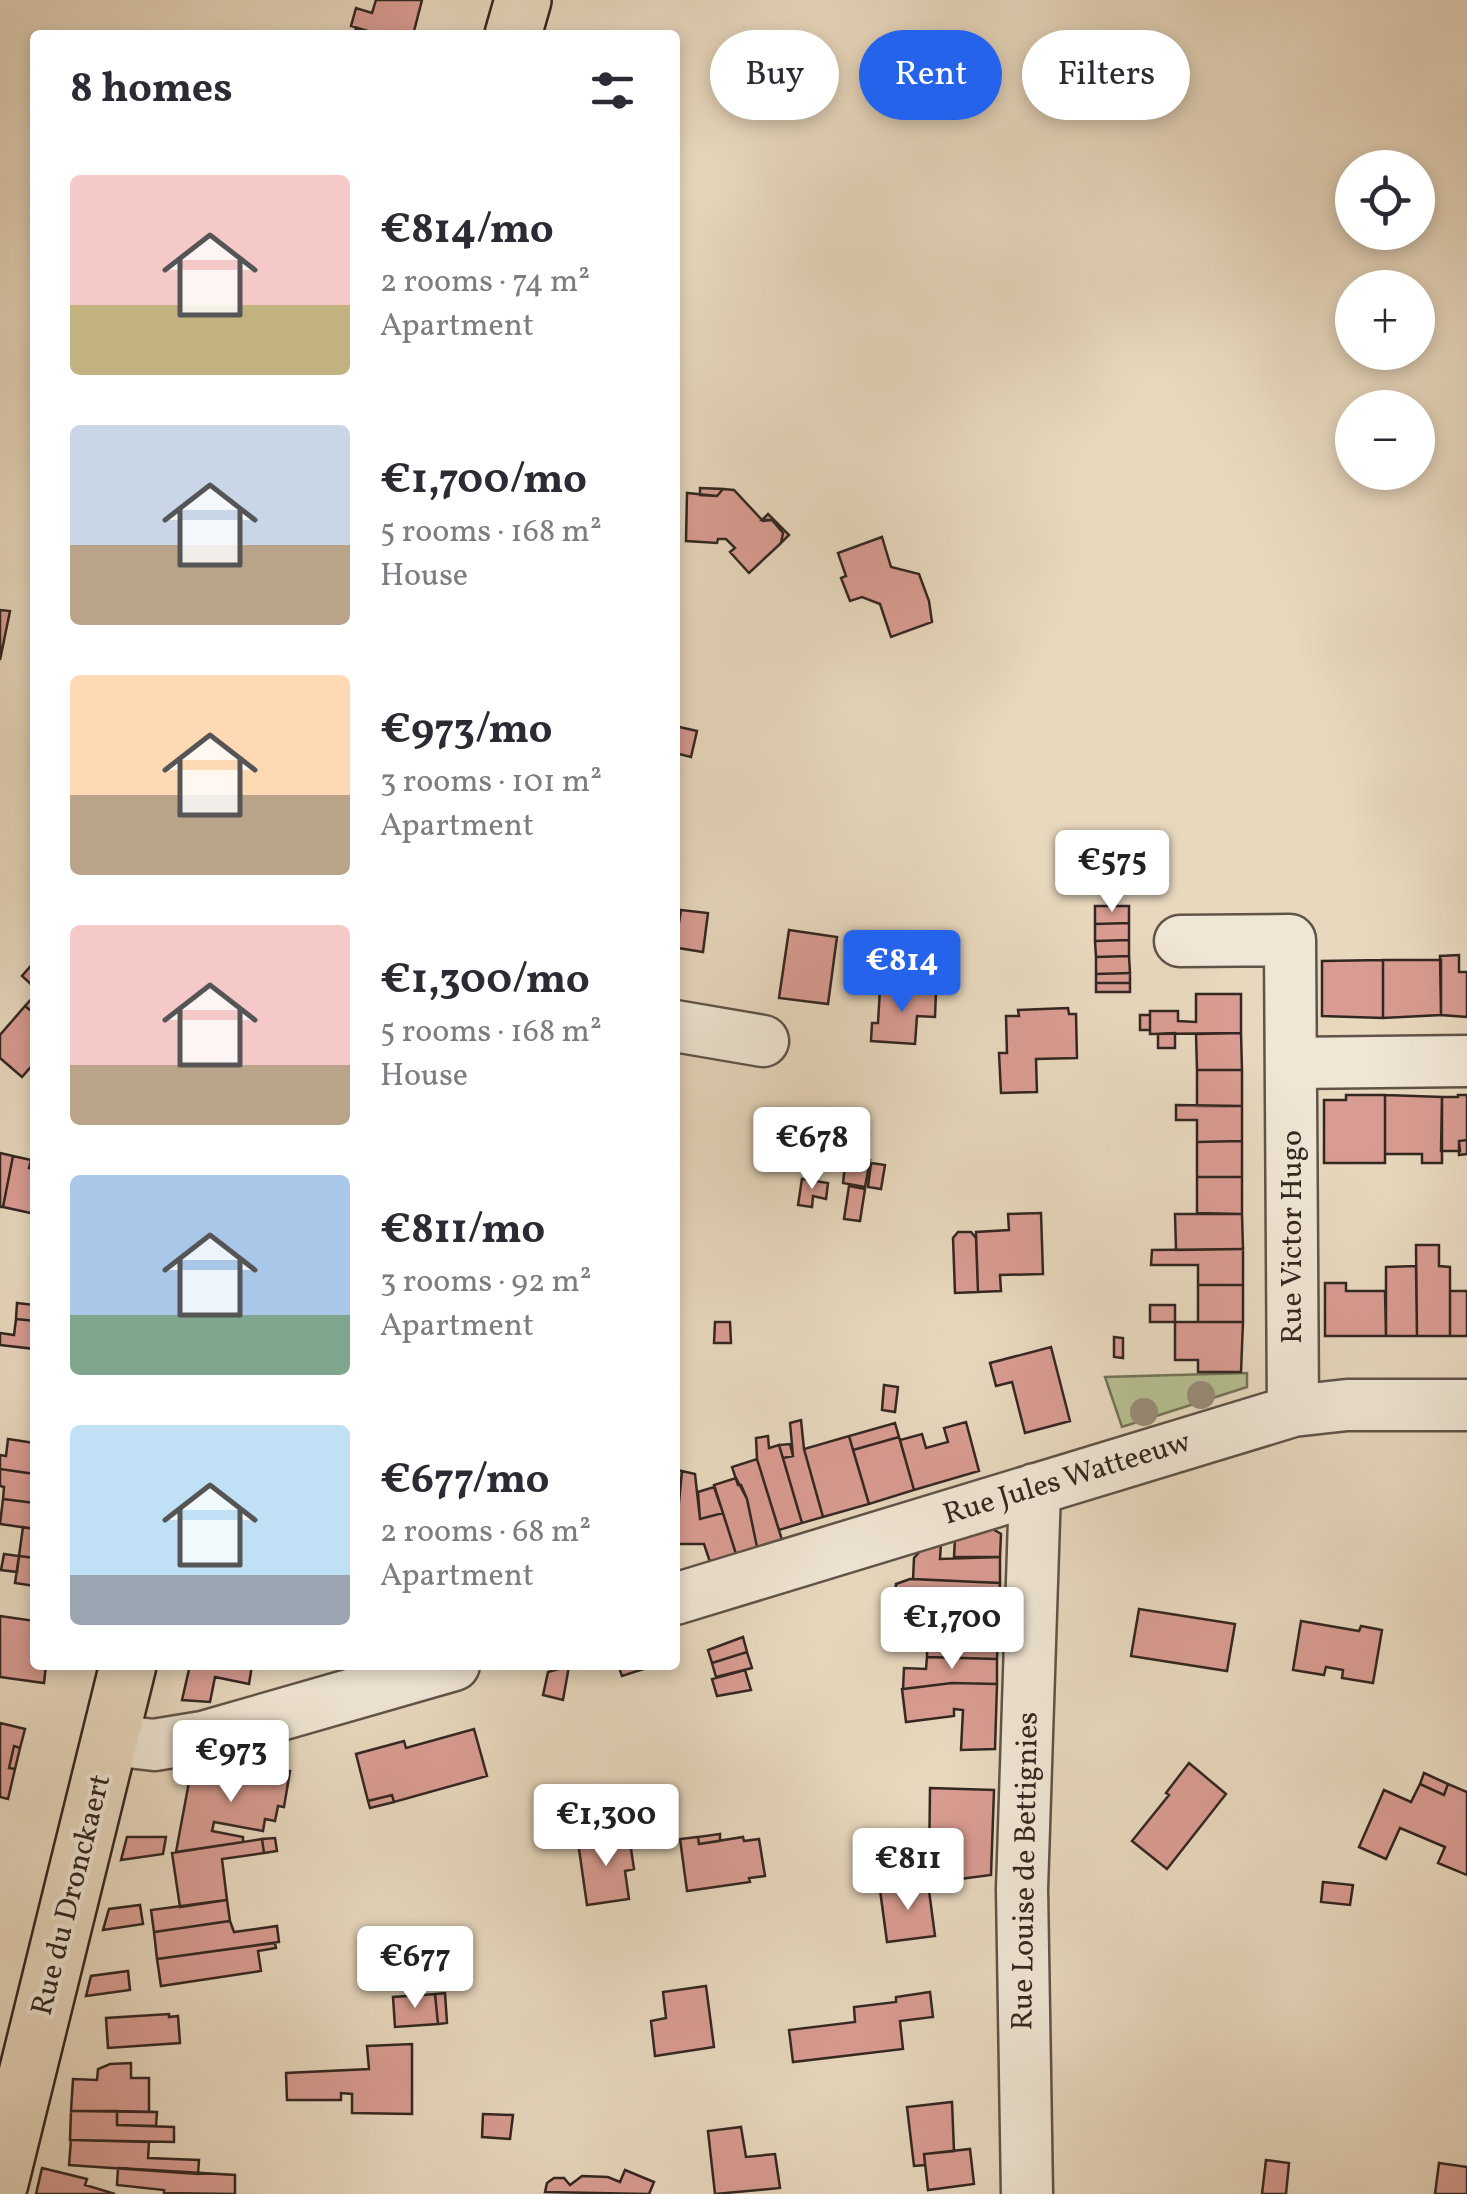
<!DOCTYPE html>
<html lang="en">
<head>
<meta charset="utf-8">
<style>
  :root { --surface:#fff; --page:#f7f7f7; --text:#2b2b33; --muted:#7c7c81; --accent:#2563eb }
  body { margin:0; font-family:Vollkorn,serif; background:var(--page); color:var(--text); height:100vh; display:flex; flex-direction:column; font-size:38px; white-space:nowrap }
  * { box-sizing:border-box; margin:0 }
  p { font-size:32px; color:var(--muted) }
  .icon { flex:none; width:55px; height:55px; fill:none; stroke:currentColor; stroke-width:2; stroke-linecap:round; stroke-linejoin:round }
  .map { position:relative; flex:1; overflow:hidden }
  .panel { position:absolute; left:30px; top:30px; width:650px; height:1640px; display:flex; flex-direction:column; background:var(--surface); border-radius:10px; box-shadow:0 5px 15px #0003 }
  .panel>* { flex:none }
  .top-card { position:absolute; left:710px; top:30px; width:605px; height:90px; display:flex; gap:20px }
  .tools { position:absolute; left:1335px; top:150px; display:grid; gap:20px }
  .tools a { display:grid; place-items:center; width:100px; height:100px; border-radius:50%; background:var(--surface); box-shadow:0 5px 15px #0003; font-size:50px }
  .price { position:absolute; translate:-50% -85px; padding:0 22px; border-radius:10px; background:#fff; color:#222; font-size:32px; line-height:65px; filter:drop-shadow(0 2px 5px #0008) }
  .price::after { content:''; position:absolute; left:50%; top:60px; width:30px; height:22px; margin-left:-15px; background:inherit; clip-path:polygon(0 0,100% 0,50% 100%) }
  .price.current { background:var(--accent); color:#fff }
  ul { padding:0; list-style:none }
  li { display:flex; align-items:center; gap:30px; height:250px; padding:0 40px }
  li span { display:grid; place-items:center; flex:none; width:280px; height:200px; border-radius:10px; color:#555 }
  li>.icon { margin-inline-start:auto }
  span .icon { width:120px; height:120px; fill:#fffc; stroke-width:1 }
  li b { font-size:42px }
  h2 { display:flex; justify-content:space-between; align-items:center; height:120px; padding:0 40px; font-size:42px }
  .pill { padding:0 35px; border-radius:45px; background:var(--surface); box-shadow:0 5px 15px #0003; font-size:35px; line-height:90px }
  .pill.current { background:var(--accent); color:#fff }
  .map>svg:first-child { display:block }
  .green { fill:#b6bf91; stroke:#747359; stroke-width:2.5 }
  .building { fill:#d99c92; stroke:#332721; stroke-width:2.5 }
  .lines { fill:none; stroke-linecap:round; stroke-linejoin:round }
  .minor-casing { stroke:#605348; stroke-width:55 }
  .major-casing { stroke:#332721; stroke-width:60 }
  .minor { stroke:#f0e6d5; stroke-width:50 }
  .major { stroke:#e8d8be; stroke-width:55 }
  .tree { fill:#978c77 }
  .labels { text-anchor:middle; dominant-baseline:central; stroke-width:8; stroke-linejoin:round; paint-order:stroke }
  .street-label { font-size:30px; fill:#332721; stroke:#f0e6d5 }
</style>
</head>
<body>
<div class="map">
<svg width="1467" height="2194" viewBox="0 0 1467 2194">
  <rect width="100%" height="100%" fill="#e8d8be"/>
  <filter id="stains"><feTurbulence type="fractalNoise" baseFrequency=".002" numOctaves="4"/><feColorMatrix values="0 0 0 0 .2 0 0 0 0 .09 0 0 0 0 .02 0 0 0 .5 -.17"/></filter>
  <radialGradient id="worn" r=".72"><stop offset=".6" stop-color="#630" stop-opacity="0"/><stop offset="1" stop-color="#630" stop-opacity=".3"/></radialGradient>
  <!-- green -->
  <path class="green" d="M 1247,1373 L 1247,1387 L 1122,1427 L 1105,1377 Z"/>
  <!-- building -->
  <path class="building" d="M 376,0 L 422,0 L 413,35 L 381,35 L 351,26 L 356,8 L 372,13 Z
    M 356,28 L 381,35 L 354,35 Z
    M 700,488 L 723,489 L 717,496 L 700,495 Z
    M 723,489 L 734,490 L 763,521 L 772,520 L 783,533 L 781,543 L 749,573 L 730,552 L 735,548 L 726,539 L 718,539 L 717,543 L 686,541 L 687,493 L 717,496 Z
    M 768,514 L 789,535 L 781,543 L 783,533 L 772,520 L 762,520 Z
    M 882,537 L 891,567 L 919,574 L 929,601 L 932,622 L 891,637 L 880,604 L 862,597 L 850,601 L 841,578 L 846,576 L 838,553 Z
    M 0,610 L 10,611 L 0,660 Z
    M 675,726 L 697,731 L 691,757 L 675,753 Z
    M 1095,906 L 1129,906 L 1129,923 L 1095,924 Z
    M 681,910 L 708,913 L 703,952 L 678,948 L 675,971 L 675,929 L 678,929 Z
    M 1129,923 L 1129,940 L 1095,941 L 1095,924 Z
    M 789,930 L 837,937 L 828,1004 L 779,998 Z
    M 1129,940 L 1129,956 L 1096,957 L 1095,941 Z
    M 1459,955 L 1459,972 L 1467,972 L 1467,1017 L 1441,1015 L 1440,956 Z
    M 1129,956 L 1130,973 L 1096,974 L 1096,957 Z
    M 1383,960 L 1383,1018 L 1322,1016 L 1322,961 Z
    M 1383,960 L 1441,960 L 1441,1015 L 1383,1018 Z
    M 35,961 L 35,988 L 22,976 Z
    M 1130,973 L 1130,983 L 1096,983 L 1096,974 Z
    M 1096,983 L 1130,983 L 1130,992 L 1096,992 Z
    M 880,989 L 936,992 L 935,1017 L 917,1016 L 915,1044 L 871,1041 L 872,1023 L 878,1023 Z
    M 1196,994 L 1241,994 L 1241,1033 L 1150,1034 L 1150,1011 L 1178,1011 L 1178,1021 L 1196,1022 Z
    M 35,995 L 35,1014 L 25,1006 Z
    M 25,1006 L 35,1014 L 35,1062 L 22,1077 L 0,1058 L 0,1035 Z
    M 1068,1008 L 1069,1014 L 1076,1014 L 1077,1058 L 1036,1059 L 1037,1092 L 1001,1093 L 999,1053 L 1007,1053 L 1006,1016 L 1019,1016 L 1018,1010 Z
    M 1140,1015 L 1150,1015 L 1150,1030 L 1140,1030 Z
    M 1175,1033 L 1175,1048 L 1158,1048 L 1158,1034 Z
    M 1241,1033 L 1242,1070 L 1197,1070 L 1196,1034 Z
    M 1197,1070 L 1242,1070 L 1242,1106 L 1197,1106 Z
    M 1346,1095 L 1385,1095 L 1385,1163 L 1324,1163 L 1324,1100 L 1346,1100 Z
    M 1385,1095 L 1442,1097 L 1442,1163 L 1422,1163 L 1422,1154 L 1385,1154 Z
    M 1458,1095 L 1467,1095 L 1467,1140 L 1459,1141 L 1460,1151 L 1441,1151 L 1442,1097 L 1458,1097 Z
    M 1176,1105 L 1242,1106 L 1242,1141 L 1197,1142 L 1197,1120 L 1176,1120 Z
    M 853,1132 L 869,1134 L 866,1157 L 849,1154 Z
    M 1467,1140 L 1467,1154 L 1459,1155 L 1459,1141 Z
    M 1242,1141 L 1242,1177 L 1197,1177 L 1197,1142 Z
    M 0,1153 L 13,1156 L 3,1207 L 0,1207 Z
    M 13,1156 L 31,1160 L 29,1168 L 35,1169 L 35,1214 L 3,1207 Z
    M 846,1157 L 870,1160 L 865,1187 L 843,1183 Z
    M 871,1163 L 885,1165 L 881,1189 L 868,1187 Z
    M 1197,1177 L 1242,1177 L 1242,1214 L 1197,1213 Z
    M 802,1179 L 828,1183 L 826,1199 L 813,1196 L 812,1207 L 798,1205 Z
    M 849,1186 L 865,1189 L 860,1221 L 844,1219 Z
    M 1041,1213 L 1043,1274 L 1000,1275 L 1001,1291 L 978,1292 L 976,1232 L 1009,1230 L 1008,1214 Z
    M 1175,1214 L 1242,1214 L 1243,1249 L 1176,1250 Z
    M 958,1232 L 971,1232 L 976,1238 L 978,1292 L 955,1293 L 953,1238 Z
    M 1416,1245 L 1439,1245 L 1439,1266 L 1450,1267 L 1450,1336 L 1417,1336 Z
    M 1243,1249 L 1243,1285 L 1198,1285 L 1198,1265 L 1151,1265 L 1152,1250 Z
    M 1416,1266 L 1417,1336 L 1386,1336 L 1386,1267 Z
    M 1325,1283 L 1346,1283 L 1346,1291 L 1385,1291 L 1386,1336 L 1325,1336 Z
    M 1198,1285 L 1243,1285 L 1243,1322 L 1198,1322 Z
    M 1450,1291 L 1467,1291 L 1467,1336 L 1450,1336 Z
    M 17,1303 L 35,1305 L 35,1321 L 16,1319 Z
    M 1150,1305 L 1175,1305 L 1175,1322 L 1150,1322 Z
    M 16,1319 L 35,1321 L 35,1349 L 0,1345 L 0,1333 L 14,1335 Z
    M 715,1322 L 730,1322 L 731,1343 L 714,1343 Z
    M 1175,1322 L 1243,1322 L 1241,1372 L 1198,1372 L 1198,1360 L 1175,1360 Z
    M 1114,1337 L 1123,1338 L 1123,1358 L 1114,1357 Z
    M 1051,1347 L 1070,1421 L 1025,1433 L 1012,1382 L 996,1386 L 990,1363 Z
    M 884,1385 L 898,1387 L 895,1412 L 882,1410 Z
    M 801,1420 L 804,1449 L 823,1517 L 802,1523 L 783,1458 L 793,1456 L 790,1423 Z
    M 966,1422 L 979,1471 L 914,1490 L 900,1440 L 922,1434 L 926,1448 L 948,1442 L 944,1428 Z
    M 895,1423 L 899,1437 L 853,1450 L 849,1436 Z
    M 768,1436 L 769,1448 L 779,1445 L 802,1523 L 779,1530 L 757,1459 L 756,1438 Z
    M 849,1436 L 869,1504 L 823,1517 L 804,1449 Z
    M 899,1437 L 914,1490 L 869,1504 L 853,1450 Z
    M 8,1439 L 35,1443 L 35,1474 L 0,1469 L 0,1455 L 6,1456 Z
    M 790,1444 L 793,1456 L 783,1458 L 779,1445 Z
    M 757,1459 L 782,1540 L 757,1547 L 747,1499 L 741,1485 L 738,1485 L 732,1467 Z
    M 0,1469 L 35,1474 L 35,1503 L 3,1499 L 4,1487 L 0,1486 Z
    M 675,1470 L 682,1471 L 675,1543 Z
    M 682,1471 L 695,1474 L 700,1519 L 723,1513 L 736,1554 L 710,1562 L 704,1544 L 675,1544 Z
    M 736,1478 L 747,1499 L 757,1547 L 736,1554 L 714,1485 Z
    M 714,1487 L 723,1513 L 700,1519 L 698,1492 Z
    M 3,1499 L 35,1503 L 35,1529 L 0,1524 Z
    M 23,1527 L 35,1529 L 35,1558 L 19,1556 Z
    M 991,1528 L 1001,1534 L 1000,1557 L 954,1557 L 955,1538 Z
    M 941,1543 L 940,1559 L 1000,1557 L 1000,1583 L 913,1579 L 914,1558 L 922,1549 Z
    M 4,1554 L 19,1556 L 17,1572 L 1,1570 Z
    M 19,1556 L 35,1558 L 35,1586 L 15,1583 Z
    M 910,1579 L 1000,1583 L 999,1607 L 928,1604 L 928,1598 L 895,1597 L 896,1584 Z
    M 928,1604 L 999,1607 L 998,1633 L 903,1628 L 904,1615 L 927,1617 Z
    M 1139,1609 L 1235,1624 L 1227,1671 L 1131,1656 Z
    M 0,1616 L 35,1621 L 35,1665 L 46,1665 L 44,1683 L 0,1677 Z
    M 1301,1621 L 1359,1631 L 1361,1626 L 1382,1630 L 1373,1683 L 1342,1678 L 1343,1670 L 1326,1667 L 1324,1675 L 1293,1670 Z
    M 903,1628 L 998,1633 L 997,1659 L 927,1657 L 927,1647 L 896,1645 L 896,1631 Z
    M 743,1637 L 747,1652 L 712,1663 L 708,1650 Z
    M 747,1652 L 752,1668 L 716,1677 L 712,1663 Z
    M 927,1657 L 997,1659 L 997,1684 L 952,1683 L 903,1689 L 904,1668 L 926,1669 Z
    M 190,1665 L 252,1665 L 249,1684 L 215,1677 L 210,1702 L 182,1700 Z
    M 618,1665 L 656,1665 L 622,1676 Z
    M 569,1666 L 563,1700 L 543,1695 L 548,1672 Z
    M 745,1670 L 751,1690 L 717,1696 L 712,1679 Z
    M 952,1683 L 997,1684 L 995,1749 L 961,1750 L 963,1710 L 954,1709 L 954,1716 L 906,1722 L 902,1689 Z
    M 0,1723 L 25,1729 L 20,1748 L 14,1746 L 9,1768 L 15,1769 L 8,1799 L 0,1797 Z
    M 474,1729 L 487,1776 L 394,1802 L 392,1795 L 368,1801 L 356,1754 L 404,1741 L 406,1748 Z
    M 14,1746 L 20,1748 L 15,1769 L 9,1768 Z
    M 246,1762 L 277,1768 L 277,1762 L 284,1764 L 282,1770 L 290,1771 L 284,1807 L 278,1806 L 275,1821 L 265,1819 L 263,1831 L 214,1822 L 212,1831 L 243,1837 L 243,1842 L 176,1852 L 191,1771 L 243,1781 Z
    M 1189,1763 L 1226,1794 L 1167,1869 L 1132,1841 L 1169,1795 L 1166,1793 Z
    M 1424,1773 L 1448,1784 L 1444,1795 L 1420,1784 Z
    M 1420,1784 L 1444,1795 L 1448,1784 L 1467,1792 L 1467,1875 L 1438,1863 L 1445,1847 L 1400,1828 L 1386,1859 L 1359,1847 L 1384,1790 L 1411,1802 Z
    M 930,1788 L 994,1790 L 991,1875 L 898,1887 L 896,1867 L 915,1865 L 916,1870 L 929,1871 Z
    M 392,1795 L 394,1802 L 370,1808 L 368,1801 Z
    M 720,1834 L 720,1841 L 699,1844 L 698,1837 Z
    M 629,1835 L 634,1869 L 625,1871 L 629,1899 L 587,1905 L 578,1842 Z
    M 127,1837 L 166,1837 L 163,1854 L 121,1860 Z
    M 698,1837 L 699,1844 L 743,1837 L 744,1841 L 759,1839 L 765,1876 L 749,1878 L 750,1882 L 687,1891 L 680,1839 Z
    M 275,1838 L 277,1851 L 264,1853 L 262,1839 Z
    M 262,1839 L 264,1853 L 222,1859 L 227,1900 L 180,1907 L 172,1853 Z
    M 1323,1882 L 1353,1885 L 1350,1905 L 1321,1902 Z
    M 928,1883 L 935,1936 L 887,1942 L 880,1890 Z
    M 227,1900 L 230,1921 L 154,1932 L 151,1910 Z
    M 140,1905 L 143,1924 L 103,1930 L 109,1909 Z
    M 230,1921 L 234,1932 L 277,1926 L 279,1942 L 157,1959 L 154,1932 Z
    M 275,1943 L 276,1948 L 258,1951 L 261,1971 L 161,1986 L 157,1959 Z
    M 128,1971 L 130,1990 L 86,1996 L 91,1976 Z
    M 706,1986 L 714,2047 L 655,2056 L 651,2021 L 666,2018 L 663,1992 Z
    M 930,1992 L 933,2017 L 900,2021 L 903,2049 L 793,2062 L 789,2030 L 855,2022 L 854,2007 L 896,2002 L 896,1997 Z
    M 445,1993 L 447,2023 L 438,2024 L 435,1994 Z
    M 435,1994 L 438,2024 L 395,2027 L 393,1997 Z
    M 169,2014 L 169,2017 L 178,2016 L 180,2043 L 108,2048 L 106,2018 Z
    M 412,2044 L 412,2114 L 352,2113 L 352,2094 L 341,2093 L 341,2100 L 287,2100 L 286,2073 L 369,2069 L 367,2046 Z
    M 131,2063 L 131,2078 L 149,2078 L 149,2112 L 71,2111 L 73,2079 L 97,2080 L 98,2069 L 110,2064 Z
    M 952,2102 L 954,2151 L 924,2154 L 925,2165 L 914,2166 L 907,2107 Z
    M 71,2111 L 117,2111 L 117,2125 L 174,2127 L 174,2142 L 70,2140 Z
    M 117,2111 L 157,2112 L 156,2126 L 117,2125 Z
    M 483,2114 L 513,2115 L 510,2139 L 482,2137 Z
    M 741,2127 L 746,2157 L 775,2154 L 780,2188 L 715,2194 L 708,2131 Z
    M 71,2140 L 149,2142 L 148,2158 L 199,2160 L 198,2174 L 69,2165 Z
    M 970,2149 L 974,2184 L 928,2190 L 924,2154 Z
    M 1266,2160 L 1289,2163 L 1286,2194 L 1262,2194 Z
    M 1439,2163 L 1467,2167 L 1467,2194 L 1435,2194 Z
    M 42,2168 L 87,2179 L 85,2185 L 115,2194 L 36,2194 Z
    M 118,2168 L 235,2175 L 235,2194 L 164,2193 L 164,2190 L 117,2185 Z
    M 625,2170 L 654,2182 L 649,2194 L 545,2192 L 547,2183 L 554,2178 L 564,2178 L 570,2185 L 582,2176 L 608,2177 L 620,2182 Z"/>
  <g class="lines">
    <!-- minor casing -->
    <g class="minor-casing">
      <path id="minor" d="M 1180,941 L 1290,940 L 1293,1411
        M 675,1026 L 763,1041
        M 1292,1063 L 1467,1061
        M 675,1599 L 1293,1411 L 1347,1405 L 1467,1405
        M 111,1740 L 154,1745 L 203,1737 L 454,1665
        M 1027,2194 L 1022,1889 L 1035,1489"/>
    </g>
    <!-- major casing -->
    <g class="major-casing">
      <path id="major" d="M 513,35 L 523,0
        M 0,2183 L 128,1665"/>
    </g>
    <!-- minor -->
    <use href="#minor" class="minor"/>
    <!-- major -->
    <use href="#major" class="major"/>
  </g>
  <!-- trees -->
  <g class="tree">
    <circle cx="1201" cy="1395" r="14"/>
    <circle cx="1144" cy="1412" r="14"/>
  </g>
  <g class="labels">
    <!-- street labels -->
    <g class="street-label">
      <text transform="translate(1293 1237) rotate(-90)">Rue Victor Hugo</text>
      <text transform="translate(1067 1479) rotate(-17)">Rue Jules Watteeuw</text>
      <text transform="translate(1026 1871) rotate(-89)">Rue Louise de Bettignies</text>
      <text transform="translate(72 1895) rotate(-76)">Rue du Dronckaert</text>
    </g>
  </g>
  <rect width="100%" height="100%" filter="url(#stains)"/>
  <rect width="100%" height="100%" fill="url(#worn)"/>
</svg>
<div class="tools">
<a><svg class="icon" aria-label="locate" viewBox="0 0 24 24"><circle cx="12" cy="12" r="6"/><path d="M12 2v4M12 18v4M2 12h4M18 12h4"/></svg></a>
<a>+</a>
<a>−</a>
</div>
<b class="price" style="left:1112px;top:915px">€575</b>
<b class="price current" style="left:902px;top:1015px">€814</b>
<b class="price" style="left:812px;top:1192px">€678</b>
<b class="price" style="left:952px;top:1672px">€1,700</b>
<b class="price" style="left:231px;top:1805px">€973</b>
<b class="price" style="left:606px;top:1869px">€1,300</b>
<b class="price" style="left:908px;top:1913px">€811</b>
<b class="price" style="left:415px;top:2011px">€677</b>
<div class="top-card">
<a class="pill">Buy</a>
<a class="pill current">Rent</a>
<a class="pill">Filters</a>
</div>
<section class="panel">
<h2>8 homes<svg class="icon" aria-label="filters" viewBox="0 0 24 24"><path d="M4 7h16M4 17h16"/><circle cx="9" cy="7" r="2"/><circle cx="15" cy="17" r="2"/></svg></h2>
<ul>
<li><span style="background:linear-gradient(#f6c9c9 65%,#c2b280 0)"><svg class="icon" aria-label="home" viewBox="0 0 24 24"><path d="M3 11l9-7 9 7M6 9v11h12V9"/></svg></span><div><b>€814/mo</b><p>2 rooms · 74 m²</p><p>Apartment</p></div></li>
<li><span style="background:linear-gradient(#c9d6e8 60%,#b9a48a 0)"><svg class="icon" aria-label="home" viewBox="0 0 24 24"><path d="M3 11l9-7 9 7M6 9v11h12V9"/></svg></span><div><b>€1,700/mo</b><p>5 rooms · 168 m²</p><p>House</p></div></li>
<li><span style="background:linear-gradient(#ffd9b3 60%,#b9a48a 0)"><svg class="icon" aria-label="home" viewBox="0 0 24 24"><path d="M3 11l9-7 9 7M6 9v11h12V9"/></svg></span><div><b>€973/mo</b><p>3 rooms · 101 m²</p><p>Apartment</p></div></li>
<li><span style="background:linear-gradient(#f6c9c9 70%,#b9a48a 0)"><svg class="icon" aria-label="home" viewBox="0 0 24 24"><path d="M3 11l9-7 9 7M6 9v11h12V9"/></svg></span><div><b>€1,300/mo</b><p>5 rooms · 168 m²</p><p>House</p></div></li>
<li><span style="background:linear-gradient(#a9c7e8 70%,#7fa58c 0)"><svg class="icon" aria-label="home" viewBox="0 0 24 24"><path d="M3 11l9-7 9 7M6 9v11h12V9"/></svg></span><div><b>€811/mo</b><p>3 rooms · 92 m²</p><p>Apartment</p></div></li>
<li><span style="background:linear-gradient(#bfe0f5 75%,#9aa5b1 0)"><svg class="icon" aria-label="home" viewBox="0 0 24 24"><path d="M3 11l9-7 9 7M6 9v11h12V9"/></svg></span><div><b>€677/mo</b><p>2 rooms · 68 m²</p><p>Apartment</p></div></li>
</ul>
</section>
</div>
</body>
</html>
